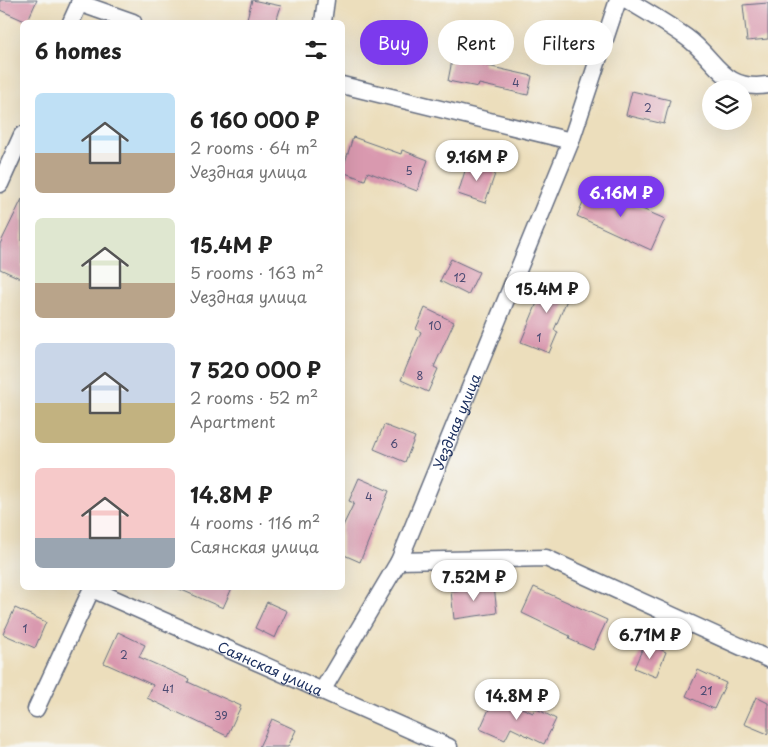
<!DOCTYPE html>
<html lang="en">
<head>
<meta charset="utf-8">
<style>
  :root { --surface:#fff; --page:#f2f2f2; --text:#222; --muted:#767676; --accent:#7c3aed }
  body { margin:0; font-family:"Playpen Sans",sans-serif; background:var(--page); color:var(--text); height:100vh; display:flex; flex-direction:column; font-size:19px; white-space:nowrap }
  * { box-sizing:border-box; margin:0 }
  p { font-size:16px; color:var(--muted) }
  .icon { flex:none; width:28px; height:28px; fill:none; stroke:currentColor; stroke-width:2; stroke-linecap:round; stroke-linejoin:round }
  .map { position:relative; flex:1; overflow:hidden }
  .details { position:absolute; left:20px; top:20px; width:325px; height:570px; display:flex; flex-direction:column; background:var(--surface); border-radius:8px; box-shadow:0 5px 20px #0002 }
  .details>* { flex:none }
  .guide { position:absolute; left:360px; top:20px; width:332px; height:45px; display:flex; gap:10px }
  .tools { position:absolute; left:702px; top:80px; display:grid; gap:10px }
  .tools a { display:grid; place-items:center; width:50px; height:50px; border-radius:50%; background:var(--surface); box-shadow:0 5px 20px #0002; font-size:25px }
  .price { position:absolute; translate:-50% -42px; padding:0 11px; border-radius:18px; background:#fff; color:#222; font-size:16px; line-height:32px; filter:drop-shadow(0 1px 2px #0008) }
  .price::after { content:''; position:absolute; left:50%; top:30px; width:15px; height:11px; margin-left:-8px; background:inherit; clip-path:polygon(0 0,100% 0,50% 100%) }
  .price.selected { background:var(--accent); color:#fff }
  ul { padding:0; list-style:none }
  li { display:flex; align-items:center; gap:15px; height:125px; padding:0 15px }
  li span { display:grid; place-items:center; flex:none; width:140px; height:100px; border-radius:8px; color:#555 }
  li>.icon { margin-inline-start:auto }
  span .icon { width:60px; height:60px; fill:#fffc; stroke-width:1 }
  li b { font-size:21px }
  h2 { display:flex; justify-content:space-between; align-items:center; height:60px; padding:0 15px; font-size:21px }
  .pill { padding:0 18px; border-radius:22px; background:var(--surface); box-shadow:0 5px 20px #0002; font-size:18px; line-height:45px }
  .pill.selected { background:var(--accent); color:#fff }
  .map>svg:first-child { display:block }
  .building { fill:#d999af }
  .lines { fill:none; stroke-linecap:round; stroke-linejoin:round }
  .street-casing { stroke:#646c7f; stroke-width:19 }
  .street { stroke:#fff; stroke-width:16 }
  .labels { text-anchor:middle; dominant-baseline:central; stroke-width:4; stroke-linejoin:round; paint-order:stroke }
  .number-label { font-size:11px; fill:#4a4a72 }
  .street-label { font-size:14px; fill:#1b2f5e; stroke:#f6f6f2 }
</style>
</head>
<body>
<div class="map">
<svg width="768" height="747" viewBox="0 0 768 747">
  <rect width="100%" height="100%" fill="#f6f6f2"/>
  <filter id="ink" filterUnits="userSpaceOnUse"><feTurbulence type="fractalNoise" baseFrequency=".02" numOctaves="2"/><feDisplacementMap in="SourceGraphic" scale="10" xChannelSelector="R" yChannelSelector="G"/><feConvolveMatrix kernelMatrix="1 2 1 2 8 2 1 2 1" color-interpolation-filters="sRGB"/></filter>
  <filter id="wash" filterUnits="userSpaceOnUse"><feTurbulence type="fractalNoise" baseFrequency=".0096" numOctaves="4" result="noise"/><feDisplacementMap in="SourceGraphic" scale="20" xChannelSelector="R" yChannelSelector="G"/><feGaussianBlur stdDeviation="1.12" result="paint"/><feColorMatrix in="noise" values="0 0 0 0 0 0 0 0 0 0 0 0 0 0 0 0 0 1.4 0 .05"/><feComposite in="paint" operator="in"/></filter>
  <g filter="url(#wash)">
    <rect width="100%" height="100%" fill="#ecdebc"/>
    <g id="blocks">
      <!-- building -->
      <path class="building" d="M 0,0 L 37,0 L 27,22 L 0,10 Z
        M 252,0 L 281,6 L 276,22 L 246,22 Z
        M 768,3 L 768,39 L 747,41 L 743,5 Z
        M 390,29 L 419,35 L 413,62 L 384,56 Z
        M 454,50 L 485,57 L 483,65 L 532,76 L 528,95 L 479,84 L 478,87 L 448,81 Z
        M 632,91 L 670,100 L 664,124 L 626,115 Z
        M 353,137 L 401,154 L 402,150 L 428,160 L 417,191 L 368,172 L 365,180 L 342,172 Z
        M 468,161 L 496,171 L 485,203 L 458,194 Z
        M 590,186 L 665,219 L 651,250 L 577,216 Z
        M 22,199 L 22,279 L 0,269 L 0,244 Z
        M 451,259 L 479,272 L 468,295 L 440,281 Z
        M 545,275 L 573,286 L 554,330 L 558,332 L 549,353 L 521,342 L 539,298 L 536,296 Z
        M 425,308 L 454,322 L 434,367 L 438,369 L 428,392 L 401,380 L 421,332 L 416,329 Z
        M 384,425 L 415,437 L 405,462 L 374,449 Z
        M 359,478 L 389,491 L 360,562 L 342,554 L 342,528 L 354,503 L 349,501 Z
        M 494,586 L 497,613 L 454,619 L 451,591 Z
        M 534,587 L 607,620 L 593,650 L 569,639 L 570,636 L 522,613 Z
        M 177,588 L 232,588 L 223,608 Z
        M 267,602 L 287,611 L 275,638 L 255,628 Z
        M 15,608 L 46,622 L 35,648 L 3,634 Z
        M 118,632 L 145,645 L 139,657 L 189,679 L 188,682 L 241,706 L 227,736 L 147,698 L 153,685 L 104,663 Z
        M 645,643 L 666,652 L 656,677 L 634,668 Z
        M 698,670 L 726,683 L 714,709 L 686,696 Z
        M 495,696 L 533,713 L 535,708 L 556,719 L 544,744 L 511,728 L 505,740 L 480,729 Z
        M 756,697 L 768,703 L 768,734 L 744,724 Z
        M 272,719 L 296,730 L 288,747 L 259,747 Z"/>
    </g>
  </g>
  <g filter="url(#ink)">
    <use href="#blocks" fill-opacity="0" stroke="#646c7f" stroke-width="1"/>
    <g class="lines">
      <!-- street casing -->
      <g class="street-casing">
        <g id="street">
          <path d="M 627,0 C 647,12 668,24 686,37 C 717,59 722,92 768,85"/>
          <path d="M 79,3 L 133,22"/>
          <path d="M 71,22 L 81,0"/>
          <path d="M 323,22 L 326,0"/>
          <path d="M 342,85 L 571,141 L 618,0"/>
          <path d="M 0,184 L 22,135"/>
          <path d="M 399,561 L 546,558 L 768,659"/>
          <path id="s1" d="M 92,589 L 449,747"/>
          <path id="s2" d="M 322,691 L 399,561 L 571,141"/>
          <path d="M 36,709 L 92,588"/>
        </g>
      </g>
      <!-- street -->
      <use href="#street" class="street"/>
    </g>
  </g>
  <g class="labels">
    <!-- number labels -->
    <g class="number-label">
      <text x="516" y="82">4</text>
      <text x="648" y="107">2</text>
      <text x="409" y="170">5</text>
      <text x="460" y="277">12</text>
      <text x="435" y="325">10</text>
      <text x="539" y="337">1</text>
      <text x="420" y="375">8</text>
      <text x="394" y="443">6</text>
      <text x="369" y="496">4</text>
      <text x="25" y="628">1</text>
      <text x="124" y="654">2</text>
      <text x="168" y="688">41</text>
      <text x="706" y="690">21</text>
      <text x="221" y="715">39</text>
    </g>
    <!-- street labels -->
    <g class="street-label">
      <text stroke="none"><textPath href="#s2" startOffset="302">Уездная улица</textPath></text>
      <text stroke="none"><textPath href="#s1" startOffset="195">Саянская улица</textPath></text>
    </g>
  </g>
</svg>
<div class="tools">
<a><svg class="icon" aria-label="layers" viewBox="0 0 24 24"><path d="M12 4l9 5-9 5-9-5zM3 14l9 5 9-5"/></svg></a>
</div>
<b class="price" style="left:477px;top:182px">9.16M ₽</b>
<b class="price selected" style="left:621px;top:218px">6.16M ₽</b>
<b class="price" style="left:547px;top:314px">15.4M ₽</b>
<b class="price" style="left:474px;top:602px">7.52M ₽</b>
<b class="price" style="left:650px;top:660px">6.71M ₽</b>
<b class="price" style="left:517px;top:721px">14.8M ₽</b>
<div class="guide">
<a class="pill selected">Buy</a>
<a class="pill">Rent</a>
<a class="pill">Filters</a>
</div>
<section class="details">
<h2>6 homes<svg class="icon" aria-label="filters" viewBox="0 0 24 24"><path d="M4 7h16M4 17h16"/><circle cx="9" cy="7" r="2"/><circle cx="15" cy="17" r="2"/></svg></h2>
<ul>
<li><span style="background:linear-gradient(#bfe0f5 60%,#b9a48a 0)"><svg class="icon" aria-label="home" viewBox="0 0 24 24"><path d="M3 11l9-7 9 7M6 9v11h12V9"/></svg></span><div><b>6 160 000 ₽</b><p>2 rooms · 64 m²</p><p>Уездная улица</p></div></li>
<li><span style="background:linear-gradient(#dfe7d0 65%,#b9a48a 0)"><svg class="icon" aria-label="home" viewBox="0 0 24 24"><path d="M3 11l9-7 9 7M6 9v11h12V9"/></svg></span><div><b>15.4M ₽</b><p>5 rooms · 163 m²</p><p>Уездная улица</p></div></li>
<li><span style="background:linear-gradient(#c9d6e8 60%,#c2b280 0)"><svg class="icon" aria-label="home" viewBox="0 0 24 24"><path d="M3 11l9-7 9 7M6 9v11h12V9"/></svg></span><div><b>7 520 000 ₽</b><p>2 rooms · 52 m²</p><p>Apartment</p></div></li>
<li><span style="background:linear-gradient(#f6c9c9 70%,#9aa5b1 0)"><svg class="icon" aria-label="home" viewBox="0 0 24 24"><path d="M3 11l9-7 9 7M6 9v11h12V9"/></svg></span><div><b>14.8M ₽</b><p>4 rooms · 116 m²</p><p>Саянская улица</p></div></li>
</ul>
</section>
</div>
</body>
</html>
